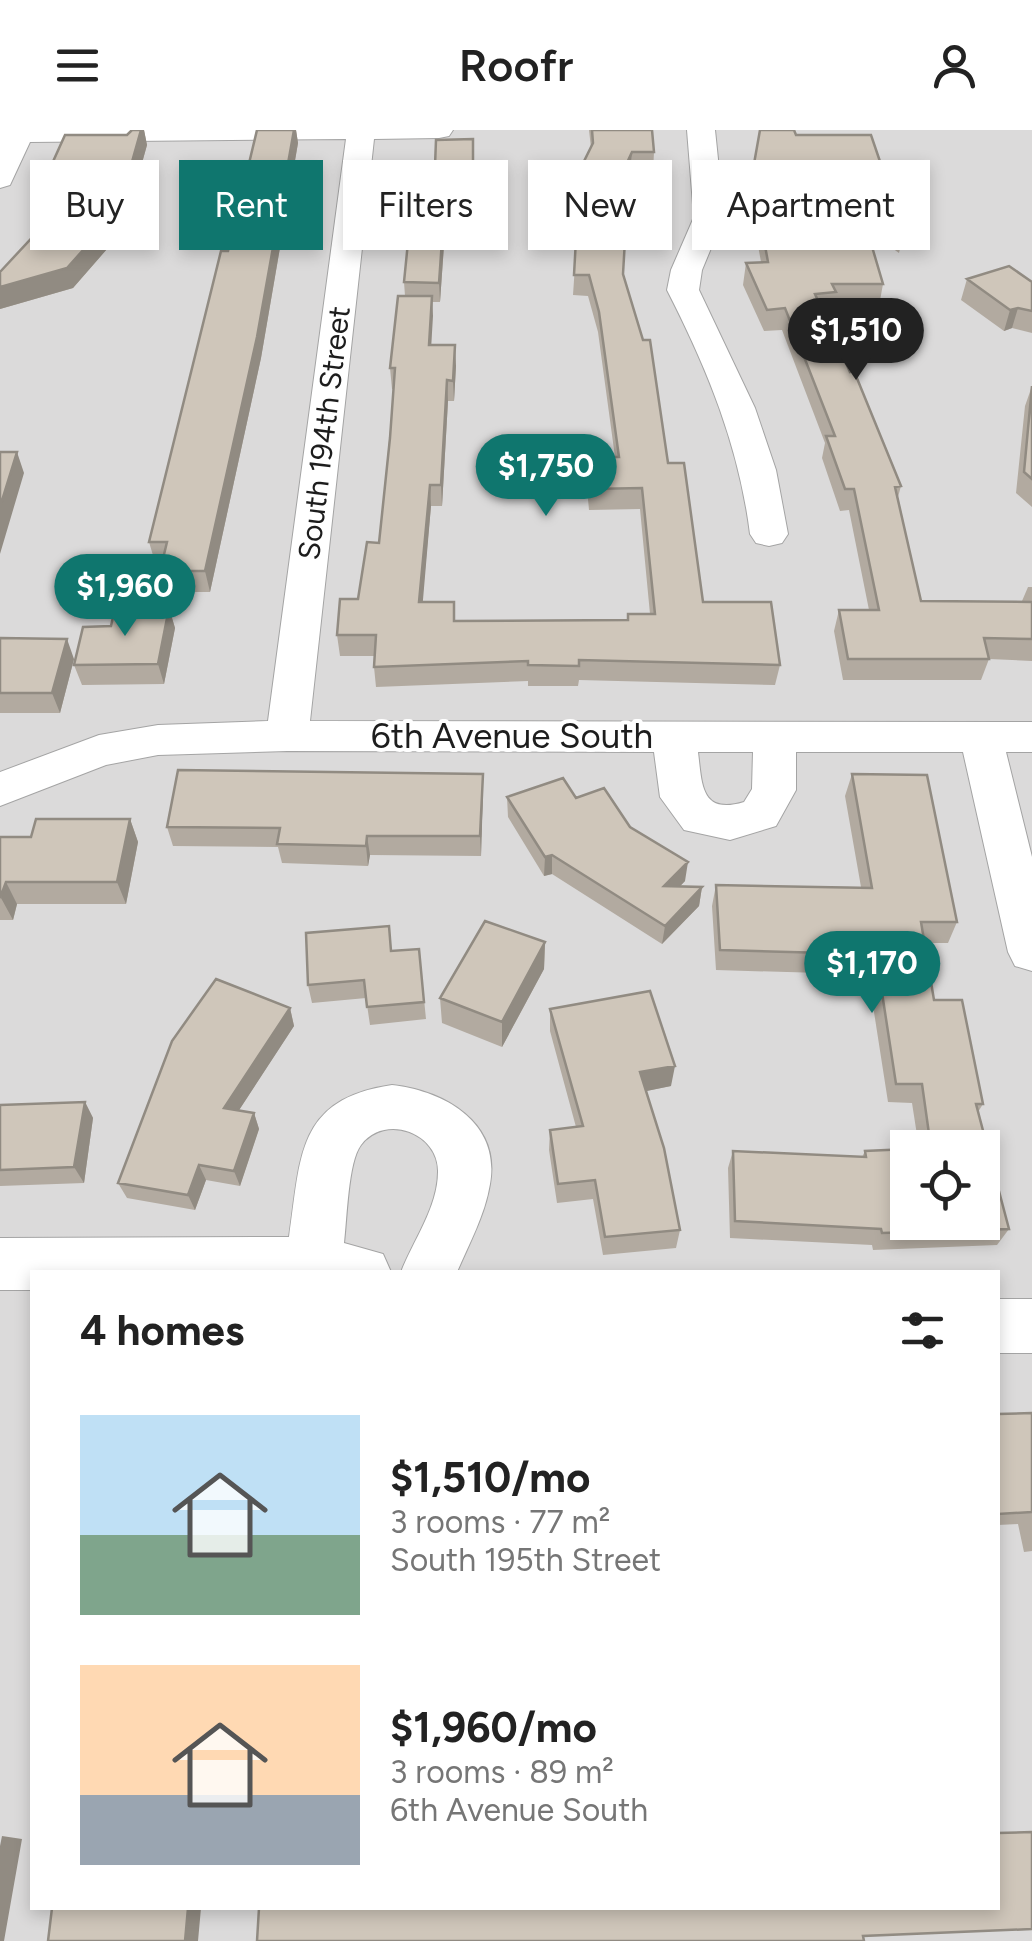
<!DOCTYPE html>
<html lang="en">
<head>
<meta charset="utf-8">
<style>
  :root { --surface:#fff; --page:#f6f6f6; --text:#222; --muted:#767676; --accent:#0f766e }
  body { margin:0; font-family:Figtree,sans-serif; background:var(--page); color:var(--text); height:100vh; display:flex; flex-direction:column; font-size:38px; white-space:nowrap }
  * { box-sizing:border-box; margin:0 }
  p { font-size:32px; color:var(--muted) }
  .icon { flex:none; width:55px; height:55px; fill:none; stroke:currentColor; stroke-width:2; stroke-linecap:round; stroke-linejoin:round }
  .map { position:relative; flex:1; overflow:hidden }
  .details { position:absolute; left:30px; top:1140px; width:970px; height:640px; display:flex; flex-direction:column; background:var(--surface); border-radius:0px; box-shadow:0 5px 15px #0003 }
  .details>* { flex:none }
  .hud { position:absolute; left:30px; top:30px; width:972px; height:90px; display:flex; gap:20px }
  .buttons { position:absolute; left:890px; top:1000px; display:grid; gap:20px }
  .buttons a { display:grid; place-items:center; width:110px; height:110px; border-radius:0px; background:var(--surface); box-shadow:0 5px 15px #0003; font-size:50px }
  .price { position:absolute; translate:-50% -85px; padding:0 22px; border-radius:35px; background:var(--accent); color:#fff; font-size:32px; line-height:65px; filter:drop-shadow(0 2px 5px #0008) }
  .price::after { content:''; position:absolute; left:50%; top:60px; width:30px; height:22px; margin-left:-15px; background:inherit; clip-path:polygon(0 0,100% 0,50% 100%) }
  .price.on { background:#222; color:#fff }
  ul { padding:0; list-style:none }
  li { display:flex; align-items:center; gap:30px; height:250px; padding:0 50px }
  li span { display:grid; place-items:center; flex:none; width:280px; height:200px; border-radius:0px; color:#555 }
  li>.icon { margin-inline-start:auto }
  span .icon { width:120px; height:120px; fill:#fffc; stroke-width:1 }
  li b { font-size:42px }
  h2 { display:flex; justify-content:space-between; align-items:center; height:120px; padding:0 50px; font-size:42px }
  .chip { padding:0 35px; border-radius:0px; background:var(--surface); box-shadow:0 5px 15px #0003; font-size:35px; line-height:90px }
  .chip.on { background:var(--accent); color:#fff }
  header { display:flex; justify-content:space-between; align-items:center; height:130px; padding:0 50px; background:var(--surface); font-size:45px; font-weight:600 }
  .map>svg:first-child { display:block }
  .residential { fill:#dbdada; fill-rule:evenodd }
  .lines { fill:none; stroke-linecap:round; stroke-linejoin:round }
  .minor-casing { stroke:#a4a4a4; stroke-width:2 }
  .minor { fill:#fff; fill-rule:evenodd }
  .wall { fill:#b2aaa0 }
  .shaded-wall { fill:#918b82 }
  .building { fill:#cfc6ba; stroke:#918b82; stroke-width:2.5 }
  .labels { text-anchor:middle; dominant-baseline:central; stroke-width:8; stroke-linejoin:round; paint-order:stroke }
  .far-street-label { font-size:30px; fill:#1d1d1d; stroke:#fff }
  .street-label { font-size:35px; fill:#1d1d1d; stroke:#fff }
</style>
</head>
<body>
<header><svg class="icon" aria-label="menu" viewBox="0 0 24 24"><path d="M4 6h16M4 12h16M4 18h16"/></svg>Roofr<svg class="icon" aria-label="person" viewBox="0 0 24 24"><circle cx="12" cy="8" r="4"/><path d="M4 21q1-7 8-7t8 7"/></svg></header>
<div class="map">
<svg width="1032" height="1811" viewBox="0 0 1032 1811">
  <rect width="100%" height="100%" fill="#efece2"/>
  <!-- residential -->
  <path class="residential" d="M 0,0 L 1032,0 L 1032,1811 L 0,1811 ZM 908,1018 L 982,1018 L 982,1092 L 908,1092 ZM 32,1142 L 998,1142 L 998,1778 L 32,1778 Z"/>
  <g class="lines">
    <!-- minor casing -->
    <g class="minor-casing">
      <path id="minor" d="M 0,0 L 453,0 L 449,6 L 439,8 L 374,9 L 310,591 L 1032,592 L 1032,622 L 1006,622 L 1032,727 L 1032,841 L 1015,836 L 1008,822 L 963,622 L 796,622 L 796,660 L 776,696 L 730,710 L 684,700 L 660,667 L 654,622 L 287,621 L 158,625 L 106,635 L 0,676 L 0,642 L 99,605 L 158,595 L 268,591 L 346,9 L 30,12 L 10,55 L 0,58 ZM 698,622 L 753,622 L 752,659 L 744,672 C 701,685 702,655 698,622 Z
        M 687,0 L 715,0 L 724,87 L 702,140 L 699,160 L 755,278 L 776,340 L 788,404 L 782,413 L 769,416 L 756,413 L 750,404 C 739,316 707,238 667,160 L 671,140 L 694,87 Z
        M 392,955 C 444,961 501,992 490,1054 C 485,1085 469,1114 457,1142 L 401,1142 C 413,1111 438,1077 438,1042 C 439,1003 385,983 361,1015 C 348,1032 347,1089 344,1113 L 383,1124 L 391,1142 L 32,1142 L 32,1160 L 0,1160 L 0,1108 L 289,1107 C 301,1027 296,969 392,955 Z
        M 998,1169 L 1032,1169 L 1032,1223 L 998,1223 Z"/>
    </g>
    <!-- minor -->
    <use href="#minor" class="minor"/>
  </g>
  <!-- wall -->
  <path class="wall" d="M 132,0 L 144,0 L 147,15 L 118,119 L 107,119 L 73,158 L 0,179 L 0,157 L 62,76 L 47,76 L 42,56 L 127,5 Z
    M 257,0 L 296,0 L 298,13 L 261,228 L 210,462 L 165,462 L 160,441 L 162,432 L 155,432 L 149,412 L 228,121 Z
    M 589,0 L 652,0 L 654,22 L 653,42 L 630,42 L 600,110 L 623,144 L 703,472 L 780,535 L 775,555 L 579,550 L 578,556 L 528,556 L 528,551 L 376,557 L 374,537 L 374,526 L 340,526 L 337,505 L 358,469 L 379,413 L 394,259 L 392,259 L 390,238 L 405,166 L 404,152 L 434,62 L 474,44 L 477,63 L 474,115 L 444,115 L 440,172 L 432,172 L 431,215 L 456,236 L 454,271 L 448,271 L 442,376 L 431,376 L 422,472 L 454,472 L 455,491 L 627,490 L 628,484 L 650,484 L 640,379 L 589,380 L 586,348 L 587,327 L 615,327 L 598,202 L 588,166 L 573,165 L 576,120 L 551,117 L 552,96 L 591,18 Z
    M 796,5 L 904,102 L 899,123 L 867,100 L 883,154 L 879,176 L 833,176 L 832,183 L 824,184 L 901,356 L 898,367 L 921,471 L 1022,471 L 1028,457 L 1032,457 L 1032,531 L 989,529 L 981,550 L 843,550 L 834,501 L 839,480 L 869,480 L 849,380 L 840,381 L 822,328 L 825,313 L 782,200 L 764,201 L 743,155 L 746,133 L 761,132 L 749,66 L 752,45 Z
    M 967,149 L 1032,152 L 1032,203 L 1012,198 L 1004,201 L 961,170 Z
    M 1032,256 L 1032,377 L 1016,363 L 1025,276 Z
    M 169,478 L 175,498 L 164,554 L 82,555 L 74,535 L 111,496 Z
    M 0,508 L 74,529 L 60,583 L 0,583 Z
    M 483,644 L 481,726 L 370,725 L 368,736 L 282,733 L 278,717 L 173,716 L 167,697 Z
    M 852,644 L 957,792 L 948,813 L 924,813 L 934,870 L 983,974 L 978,982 L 1009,1099 L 997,1115 L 873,1120 L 872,1115 L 730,1108 L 728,1038 L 733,1021 L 862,1027 L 865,1021 L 982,1018 L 919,1018 L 912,973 L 888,972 L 869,850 L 856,850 L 855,844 L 716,840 L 712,776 L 716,755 L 861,757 L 845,666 Z
    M 507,667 L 576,668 L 630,697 L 685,751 L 680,756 L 702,757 L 699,776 L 662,814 L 552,744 L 544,746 L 508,687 Z
    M 130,689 L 138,712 L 126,774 L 17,774 L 13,790 L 0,790 L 0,707 L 31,707 Z
    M 545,812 L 544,839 L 502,917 L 442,893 L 440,868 Z
    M 419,819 L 426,889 L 370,895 L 366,868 L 312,873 L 308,855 L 392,821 Z
    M 290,878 L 294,896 L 239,980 L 254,983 L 259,999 L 240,1056 L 206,1050 L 195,1080 L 127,1068 L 118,1053 Z
    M 550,879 L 671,956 L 646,961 L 680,1100 L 676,1118 L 603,1125 L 593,1069 L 557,1073 L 549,1020 L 550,1000 L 576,997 L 550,901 Z
    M 85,972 L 93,988 L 84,1053 L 0,1056 L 0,975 Z
    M 1032,1283 L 1032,1421 L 1024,1422 L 1018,1394 L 998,1395 L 998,1284 Z"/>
  <!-- shaded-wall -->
  <path class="shaded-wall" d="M 141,0 L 144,0 L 147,15 L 118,119 L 113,99 Z
    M 294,0 L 296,0 L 298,13 L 261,228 L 210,462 L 205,441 Z
    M 632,22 L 630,42 L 594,123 L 595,102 Z
    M 477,44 L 477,63 L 474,115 L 474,96 Z
    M 443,96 L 444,115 L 440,172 L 439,153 Z
    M 102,99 L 107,119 L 73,158 L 0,179 L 0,157 Z
    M 432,166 L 433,186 L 430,236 L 429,215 Z
    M 1018,178 L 1012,198 L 1004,201 L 1010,180 Z
    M 455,215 L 456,236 L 454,271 L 453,251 Z
    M 447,250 L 448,271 L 442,376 L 441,355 Z
    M 17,322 L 24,343 L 0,424 L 0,377 Z
    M 430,355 L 431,376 L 421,493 L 419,472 Z
    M 169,478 L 175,498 L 164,554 L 158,534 Z
    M 67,509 L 74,529 L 60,583 L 52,563 Z
    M 483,644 L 483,664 L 481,726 L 480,706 Z
    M 130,689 L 138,712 L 126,774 L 117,752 Z
    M 367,706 L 370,725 L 368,736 L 366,716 Z
    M 552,725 L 552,744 L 544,746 L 545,727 Z
    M 688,732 L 685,751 L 662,775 L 664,756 Z
    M 6,752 L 17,774 L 13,790 L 1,768 Z
    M 702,757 L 699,776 L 662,814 L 665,796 Z
    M 545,812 L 544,839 L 502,917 L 502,892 Z
    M 290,878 L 294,896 L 230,994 L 224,978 Z
    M 675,936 L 671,956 L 637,963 L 640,942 Z
    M 85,972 L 93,988 L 84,1053 L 74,1037 Z
    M 254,983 L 259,999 L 240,1056 L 234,1041 Z
    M 199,1035 L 206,1050 L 195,1080 L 188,1065 Z
    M 2,1706 L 22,1709 L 4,1811 L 0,1811 L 0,1716 Z
    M 188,1778 L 201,1778 L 198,1811 L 185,1811 Z"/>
  <!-- building -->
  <path class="building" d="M 132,0 L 141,0 L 113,99 L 102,99 L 67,138 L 0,157 L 0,142 L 80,56 L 42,56 L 65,5 L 127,5 Z
    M 257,0 L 294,0 L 257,207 L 205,441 L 160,441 L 167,412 L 149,412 L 221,121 L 228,121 Z
    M 592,0 L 652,0 L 654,22 L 632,22 L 595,102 L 552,96 L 593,13 Z
    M 760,0 L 794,0 L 796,5 L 871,5 L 904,102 L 858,69 L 883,154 L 832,154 L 836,162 L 815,164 L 850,242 L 854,241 L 901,356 L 895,357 L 921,471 L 1032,472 L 1032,509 L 984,508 L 989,529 L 848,529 L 839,480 L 879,480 L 854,359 L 845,359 L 826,306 L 835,306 L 785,178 L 767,180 L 746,133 L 768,132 L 752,45 Z
    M 473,9 L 473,44 L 477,44 L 474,96 L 443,96 L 439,153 L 404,152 L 413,62 L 434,62 L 436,10 Z
    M 576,109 L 625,110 L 623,144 L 643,210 L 650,210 L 668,333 L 684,333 L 703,472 L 771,472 L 780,535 L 579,530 L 579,536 L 528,535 L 528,531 L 374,537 L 376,505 L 337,505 L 340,469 L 358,469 L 367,412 L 379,413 L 390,308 L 395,238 L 390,238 L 398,166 L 432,166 L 429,215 L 455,215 L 453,251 L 447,250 L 441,355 L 430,355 L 419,472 L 454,472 L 454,491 L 628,490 L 628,484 L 655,484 L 642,358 L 590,359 L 587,327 L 619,327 L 599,182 L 589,145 L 574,145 Z
    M 1009,136 L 1032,152 L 1032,181 L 1018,178 L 1010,180 L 967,149 Z
    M 1032,256 L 1032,349 L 1024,342 Z
    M 0,322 L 17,322 L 0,377 Z
    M 115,478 L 169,478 L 158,534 L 74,535 L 83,497 L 111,496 Z
    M 0,508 L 67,509 L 52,563 L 0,563 Z
    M 178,640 L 483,644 L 480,706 L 367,706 L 366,716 L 277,714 L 280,698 L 167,697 Z
    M 852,644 L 927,645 L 957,792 L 921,792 L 934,870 L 962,870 L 983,974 L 976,974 L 1009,1099 L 882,1103 L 881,1099 L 735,1091 L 733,1021 L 866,1027 L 865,1021 L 908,1019 L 908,1092 L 982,1092 L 982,1018 L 931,1018 L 922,954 L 896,954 L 877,830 L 864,830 L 863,824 L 720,820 L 716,755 L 872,758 Z
    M 563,648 L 576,668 L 604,658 L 630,697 L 688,732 L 664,756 L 702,757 L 665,796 L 552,725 L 545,727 L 507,667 Z
    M 36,689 L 130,689 L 117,752 L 6,752 L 0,768 L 0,707 L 31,707 Z
    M 485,791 L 545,812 L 502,892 L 440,868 Z
    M 389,796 L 391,821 L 419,819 L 424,872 L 367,877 L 364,850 L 308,855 L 306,803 Z
    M 216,849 L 290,878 L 224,978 L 254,983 L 234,1041 L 199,1035 L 188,1065 L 118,1053 L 172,911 Z
    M 650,861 L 675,936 L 640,942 L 664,1018 L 680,1100 L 605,1107 L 595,1050 L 558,1054 L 550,1000 L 583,996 L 550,879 Z
    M 85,972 L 74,1037 L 0,1040 L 0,975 Z
    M 1032,1283 L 1032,1382 L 998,1384 L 998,1284 Z
    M 1032,1702 L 1032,1799 L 863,1806 L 864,1811 L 257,1811 L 259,1778 L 998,1778 L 998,1703 Z
    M 52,1778 L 188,1778 L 185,1811 L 48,1811 Z"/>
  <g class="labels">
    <!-- far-street labels -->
    <g class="far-street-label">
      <text transform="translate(324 303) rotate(-83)">South 194th Street</text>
    </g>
    <!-- street labels -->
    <g class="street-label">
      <text x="512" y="606">6th Avenue South</text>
    </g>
  </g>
</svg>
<div class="buttons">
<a><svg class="icon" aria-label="locate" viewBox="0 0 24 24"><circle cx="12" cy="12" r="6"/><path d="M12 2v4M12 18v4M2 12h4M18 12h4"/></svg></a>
</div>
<b class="price on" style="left:856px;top:253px">$1,510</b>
<b class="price" style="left:546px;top:389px">$1,750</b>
<b class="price" style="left:125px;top:509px">$1,960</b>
<b class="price" style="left:872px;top:886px">$1,170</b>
<div class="hud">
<a class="chip">Buy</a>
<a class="chip on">Rent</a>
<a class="chip">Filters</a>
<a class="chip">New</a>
<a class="chip">Apartment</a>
</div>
<section class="details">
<h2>4 homes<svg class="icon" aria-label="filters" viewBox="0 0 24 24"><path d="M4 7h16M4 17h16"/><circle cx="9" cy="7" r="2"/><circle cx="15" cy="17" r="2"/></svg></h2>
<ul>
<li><span style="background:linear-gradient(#bfe0f5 60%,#7fa58c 0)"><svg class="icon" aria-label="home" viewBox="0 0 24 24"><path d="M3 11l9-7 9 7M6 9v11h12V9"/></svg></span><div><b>$1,510/mo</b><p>3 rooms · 77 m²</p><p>South 195th Street</p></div></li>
<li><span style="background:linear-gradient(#ffd9b3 65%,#9aa5b1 0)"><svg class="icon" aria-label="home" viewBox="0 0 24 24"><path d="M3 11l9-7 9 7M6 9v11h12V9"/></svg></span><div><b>$1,960/mo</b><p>3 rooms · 89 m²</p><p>6th Avenue South</p></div></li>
</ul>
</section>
</div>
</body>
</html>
